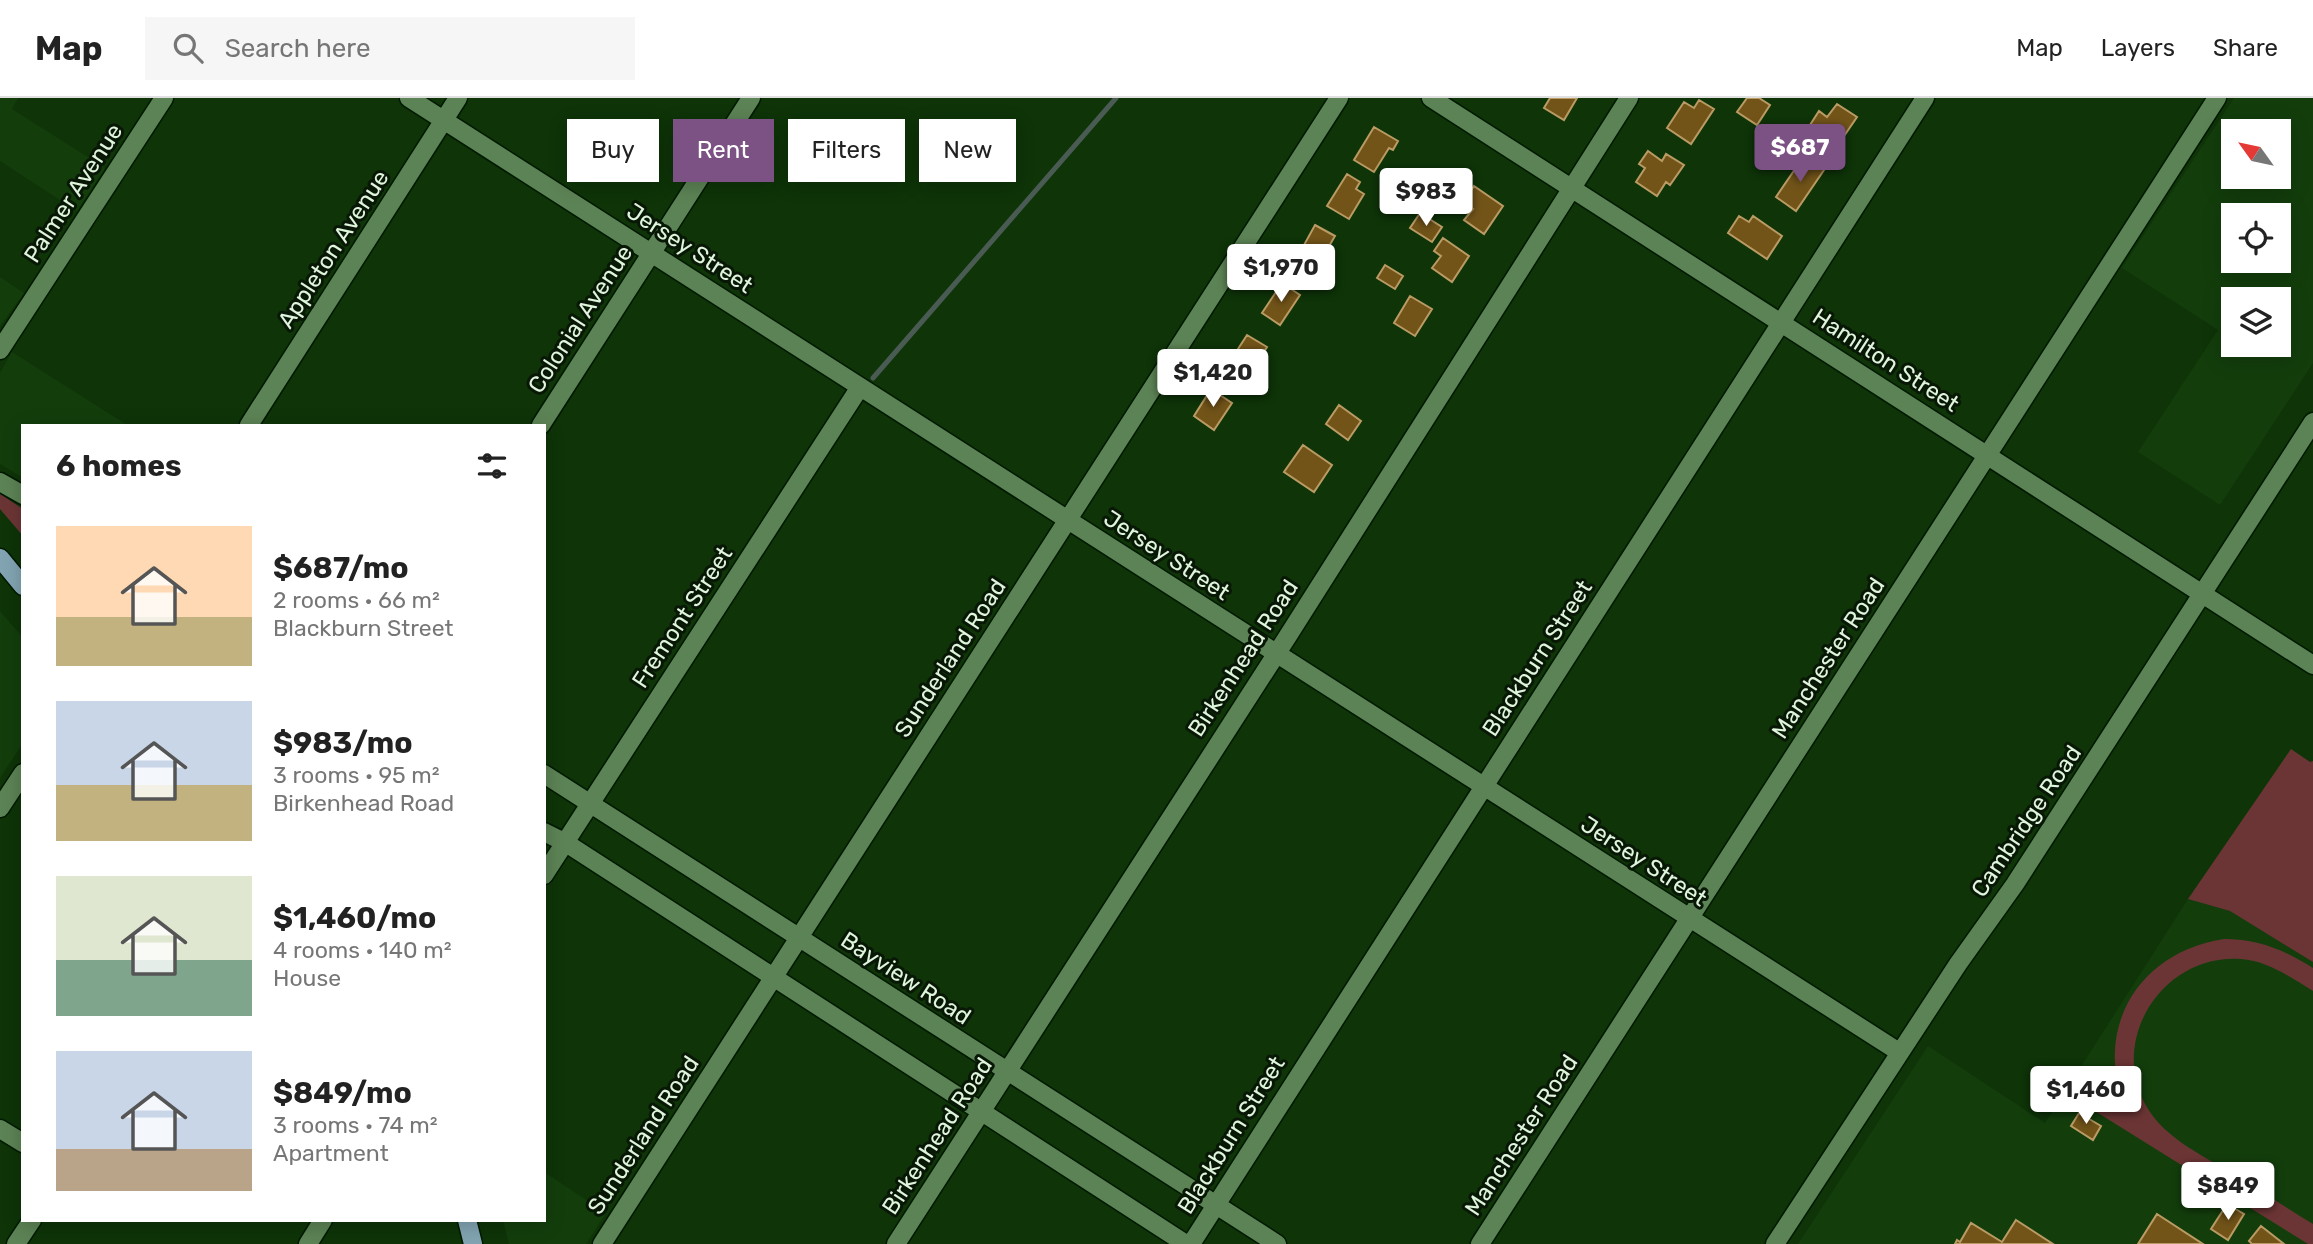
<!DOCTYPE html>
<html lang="en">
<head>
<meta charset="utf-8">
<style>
  :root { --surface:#fff; --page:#f6f6f6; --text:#222; --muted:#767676; --line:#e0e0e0; --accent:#7c5284 }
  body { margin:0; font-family:Rubik,sans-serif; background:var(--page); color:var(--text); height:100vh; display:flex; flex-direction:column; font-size:26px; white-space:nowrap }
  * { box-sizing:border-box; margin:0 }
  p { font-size:23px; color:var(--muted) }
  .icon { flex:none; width:38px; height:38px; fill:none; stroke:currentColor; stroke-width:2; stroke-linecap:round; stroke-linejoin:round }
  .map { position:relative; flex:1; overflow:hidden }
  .drawer { position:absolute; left:21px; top:326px; width:525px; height:798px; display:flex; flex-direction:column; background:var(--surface); border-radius:0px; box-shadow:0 4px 18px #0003 }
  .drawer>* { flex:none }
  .top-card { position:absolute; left:567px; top:21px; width:665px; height:63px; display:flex; gap:14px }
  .needle { width:46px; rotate:303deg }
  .controls { position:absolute; left:2221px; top:21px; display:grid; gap:14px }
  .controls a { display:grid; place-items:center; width:70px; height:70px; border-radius:0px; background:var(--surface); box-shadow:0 4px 18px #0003; font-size:35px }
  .price { position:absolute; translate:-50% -60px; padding:0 16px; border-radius:7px; background:#fff; color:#222; font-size:23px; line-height:46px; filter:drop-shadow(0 2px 4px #0008) }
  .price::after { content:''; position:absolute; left:50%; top:42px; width:21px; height:16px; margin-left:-10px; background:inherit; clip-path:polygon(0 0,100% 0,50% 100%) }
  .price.active { background:var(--accent); color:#fff }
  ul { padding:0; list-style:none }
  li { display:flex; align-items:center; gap:21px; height:175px; padding:0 35px }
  li span { display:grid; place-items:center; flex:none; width:196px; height:140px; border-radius:0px; color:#555 }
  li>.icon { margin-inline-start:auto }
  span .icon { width:84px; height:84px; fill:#fffc; stroke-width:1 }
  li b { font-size:30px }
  h2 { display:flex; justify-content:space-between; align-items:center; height:84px; padding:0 35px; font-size:30px }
  .pill { padding:0 24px; border-radius:0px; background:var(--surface); box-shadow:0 4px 18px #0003; font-size:24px; line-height:63px }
  .pill.active { background:var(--accent); color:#fff }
  header { display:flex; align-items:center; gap:42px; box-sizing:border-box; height:98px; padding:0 35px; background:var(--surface); border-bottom:2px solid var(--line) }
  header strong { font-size:33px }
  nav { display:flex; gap:38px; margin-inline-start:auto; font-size:24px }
  .search { width:490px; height:63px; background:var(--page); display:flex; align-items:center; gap:18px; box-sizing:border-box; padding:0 24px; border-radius:0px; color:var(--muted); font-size:26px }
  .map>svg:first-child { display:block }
  .built { fill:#133e0c; fill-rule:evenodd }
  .green { fill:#6c3535 }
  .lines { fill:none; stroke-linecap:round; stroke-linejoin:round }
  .stream { stroke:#4a5b54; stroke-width:5 }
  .building { fill:#725419; stroke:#ba9b64; stroke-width:2 }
  .street-casing { stroke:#001900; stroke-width:21 }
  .primary-casing { stroke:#001900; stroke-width:21 }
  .street { stroke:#5c8355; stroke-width:18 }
  .primary { stroke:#82a4b2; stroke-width:18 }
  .labels { text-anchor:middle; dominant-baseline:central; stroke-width:6; stroke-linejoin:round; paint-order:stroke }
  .street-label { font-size:23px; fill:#dff5dc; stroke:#081706 }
</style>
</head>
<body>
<header>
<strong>Map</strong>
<div class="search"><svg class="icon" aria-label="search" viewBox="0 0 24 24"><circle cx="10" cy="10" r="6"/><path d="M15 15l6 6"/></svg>Search here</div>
<nav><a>Map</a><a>Layers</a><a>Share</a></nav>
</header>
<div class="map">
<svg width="2313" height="1146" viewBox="0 0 2313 1146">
  <rect width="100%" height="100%" fill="#0e3408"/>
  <!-- built -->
  <path class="built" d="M 0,0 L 18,0 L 12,11 L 105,70 L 77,113 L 0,63 Z
    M 2234,0 L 2313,0 L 2313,265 L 2220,407 L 2138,354 L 2218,232 L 2122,170 ZM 2233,33 L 2278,33 L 2278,79 L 2233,79 ZM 2233,117 L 2278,117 L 2278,163 L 2233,163 ZM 2278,201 L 2278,247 L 2233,247 L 2233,201 Z
    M 0,179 L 24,195 L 0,228 Z
    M 12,254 L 127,327 L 23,327 L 23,380 L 0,366 L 0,275 Z
    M 0,513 L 23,540 L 23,645 L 0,680 Z
    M 2188,801 L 2230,813 L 2313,864 L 2313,1146 L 1798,1146 L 1928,948 L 2045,1025 Z
    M 544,1074 L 606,1115 L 586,1146 L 509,1146 L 503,1122 L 544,1122 Z"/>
  <!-- green -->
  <path class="green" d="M 0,396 L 23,411 L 23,438 L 0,411 Z
    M 2291,651 L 2310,664 L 2313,663 L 2313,864 L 2230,813 L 2188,801 Z
    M 2224,841 C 2259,841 2284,852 2313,870 L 2313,893 C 2290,879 2268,863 2241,861 C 2163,855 2106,943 2148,1011 C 2166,1040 2199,1055 2227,1073 C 2256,1090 2284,1108 2313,1126 L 2313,1146 L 2308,1146 L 2082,1005 L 2092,989 L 2124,1008 C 2094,927 2140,854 2224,841 Z"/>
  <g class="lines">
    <!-- stream -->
    <path class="stream" d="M 873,280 L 1116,0"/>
  </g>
  <!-- building -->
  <path class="building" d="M 1550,0 L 1577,0 L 1564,22 L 1544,10 Z
    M 1747,0 L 1759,0 L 1770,7 L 1757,27 L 1737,14 Z
    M 1699,2 L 1714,11 L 1691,46 L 1667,30 L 1684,4 L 1694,10 Z
    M 1837,6 L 1857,19 L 1829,60 L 1810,47 L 1819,33 L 1810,27 L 1819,13 L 1827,19 Z
    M 1374,29 L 1398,43 L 1393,52 L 1389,50 L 1374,74 L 1354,62 Z
    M 1648,53 L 1662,63 L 1666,56 L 1684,67 L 1670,87 L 1666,84 L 1657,98 L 1636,84 L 1645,70 L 1639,66 Z
    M 1804,58 L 1824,72 L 1796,113 L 1776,99 Z
    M 1347,76 L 1360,84 L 1356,91 L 1364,96 L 1349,121 L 1327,108 Z
    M 1474,88 L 1503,108 L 1484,136 L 1464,122 L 1473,111 L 1463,104 Z
    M 1420,115 L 1442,129 L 1432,144 L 1410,130 Z
    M 1739,118 L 1749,124 L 1753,118 L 1782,138 L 1767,161 L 1728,135 Z
    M 1315,127 L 1335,138 L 1317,169 L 1298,158 Z
    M 1443,140 L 1469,158 L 1452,184 L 1432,170 L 1441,158 L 1434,153 Z
    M 1385,167 L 1403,178 L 1395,191 L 1377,180 Z
    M 1282,185 L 1300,197 L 1280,227 L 1262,215 Z
    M 1410,198 L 1432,211 L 1415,238 L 1394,225 Z
    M 1247,237 L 1267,249 L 1247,281 L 1227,268 Z
    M 1211,291 L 1232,305 L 1214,332 L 1194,318 Z
    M 1339,307 L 1361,323 L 1348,342 L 1326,326 Z
    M 1303,347 L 1332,367 L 1314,394 L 1284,374 Z
    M 2079,1015 L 2101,1028 L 2093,1042 L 2071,1028 Z
    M 2227,1106 L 2244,1116 L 2228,1142 L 2211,1131 Z
    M 2157,1116 L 2203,1146 L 2138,1146 Z
    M 2016,1122 L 2053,1146 L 1955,1146 L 1957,1142 L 1960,1144 L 1971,1125 L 2002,1144 Z
    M 2261,1128 L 2284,1146 L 2252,1146 L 2249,1143 Z"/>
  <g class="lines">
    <!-- street casing -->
    <g class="street-casing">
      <path id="street" d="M 409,0 C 906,318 1401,639 1899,954
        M 1431,0 L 2313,567
        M 0,252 L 164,0
        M 249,327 L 458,0
        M 541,327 L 751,0
        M 0,384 L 23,397
        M 544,676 L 1277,1146
        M 0,710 L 23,675
        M 544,734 L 566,745 L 1186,1146
        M 544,777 L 860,289
        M 0,1031 L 23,1045
        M 16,1146 L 32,1122
        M 308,1146 L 323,1122
        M 602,1146 L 1339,0
        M 896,1146 L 1286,541 L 1629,0
        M 1191,1146 L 1925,0
        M 1480,1146 L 2217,0
        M 1775,1146 L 1958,866 L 2015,786 L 2313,324"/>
    </g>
    <!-- primary casing -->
    <g class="primary-casing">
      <path id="primary" d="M 0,460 L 23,488
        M 467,1122 L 473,1146"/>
    </g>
    <!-- street -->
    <use href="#street" class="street"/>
    <!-- primary -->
    <use href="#primary" class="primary"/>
  </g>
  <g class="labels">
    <!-- street labels -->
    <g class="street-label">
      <text transform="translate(73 95) rotate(-57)">Palmer Avenue</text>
      <text transform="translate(690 150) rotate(33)">Jersey Street</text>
      <text transform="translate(333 151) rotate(-57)">Appleton Avenue</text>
      <text transform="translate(580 221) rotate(-57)">Colonial Avenue</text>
      <text transform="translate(1886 262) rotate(33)">Hamilton Street</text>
      <text transform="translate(1167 457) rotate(33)">Jersey Street</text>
      <text transform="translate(682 519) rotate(-57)">Fremont Street</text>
      <text transform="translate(950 560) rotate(-57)">Sunderland Road</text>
      <text transform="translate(1243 560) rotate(-57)">Birkenhead Road</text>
      <text transform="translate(1537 560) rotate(-57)">Blackburn Street</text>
      <text transform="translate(1828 560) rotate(-57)">Manchester Road</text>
      <text transform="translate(2026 723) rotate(-56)">Cambridge Road</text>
      <text transform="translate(1644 763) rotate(33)">Jersey Street</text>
      <text transform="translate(906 880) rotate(33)">Bayview Road</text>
      <text transform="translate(643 1037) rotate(-57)">Sunderland Road</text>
      <text transform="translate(1231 1037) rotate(-58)">Blackburn Street</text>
      <text transform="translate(1521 1037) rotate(-57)">Manchester Road</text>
      <text transform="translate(937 1038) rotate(-57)">Birkenhead Road</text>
    </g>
  </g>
</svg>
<div class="controls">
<a><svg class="needle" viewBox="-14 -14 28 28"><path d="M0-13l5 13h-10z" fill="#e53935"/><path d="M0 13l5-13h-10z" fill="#767676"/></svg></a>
<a><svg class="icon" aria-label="locate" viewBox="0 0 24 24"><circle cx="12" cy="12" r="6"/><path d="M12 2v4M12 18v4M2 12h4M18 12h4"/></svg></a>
<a><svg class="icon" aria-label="layers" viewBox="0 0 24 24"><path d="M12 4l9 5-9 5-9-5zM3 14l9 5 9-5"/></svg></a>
</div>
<b class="price active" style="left:1800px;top:86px">$687</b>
<b class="price" style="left:1426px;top:130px">$983</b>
<b class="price" style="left:1281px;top:206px">$1,970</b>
<b class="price" style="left:1213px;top:311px">$1,420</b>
<b class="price" style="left:2086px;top:1028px">$1,460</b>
<b class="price" style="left:2228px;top:1124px">$849</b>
<div class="top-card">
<a class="pill">Buy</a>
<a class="pill active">Rent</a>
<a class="pill">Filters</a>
<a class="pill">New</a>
</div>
<section class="drawer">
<h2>6 homes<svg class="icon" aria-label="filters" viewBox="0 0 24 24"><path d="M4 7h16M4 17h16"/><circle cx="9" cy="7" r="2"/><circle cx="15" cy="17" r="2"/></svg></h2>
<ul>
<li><span style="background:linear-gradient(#ffd9b3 65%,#c2b280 0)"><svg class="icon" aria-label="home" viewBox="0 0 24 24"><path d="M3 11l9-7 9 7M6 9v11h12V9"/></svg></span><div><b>$687/mo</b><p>2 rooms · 66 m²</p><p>Blackburn Street</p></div></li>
<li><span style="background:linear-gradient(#c9d6e8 60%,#c2b280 0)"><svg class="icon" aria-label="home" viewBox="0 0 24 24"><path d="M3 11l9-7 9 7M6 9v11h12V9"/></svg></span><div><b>$983/mo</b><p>3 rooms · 95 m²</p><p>Birkenhead Road</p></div></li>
<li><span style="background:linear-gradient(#dfe7d0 60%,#7fa58c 0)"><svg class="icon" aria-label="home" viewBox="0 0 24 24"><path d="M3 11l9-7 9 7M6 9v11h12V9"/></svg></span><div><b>$1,460/mo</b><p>4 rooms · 140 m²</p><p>House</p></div></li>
<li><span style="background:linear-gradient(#c9d6e8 70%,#b9a48a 0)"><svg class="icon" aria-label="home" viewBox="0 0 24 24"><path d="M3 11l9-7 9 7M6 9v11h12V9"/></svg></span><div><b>$849/mo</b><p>3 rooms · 74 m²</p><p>Apartment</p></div></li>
</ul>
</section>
</div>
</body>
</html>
